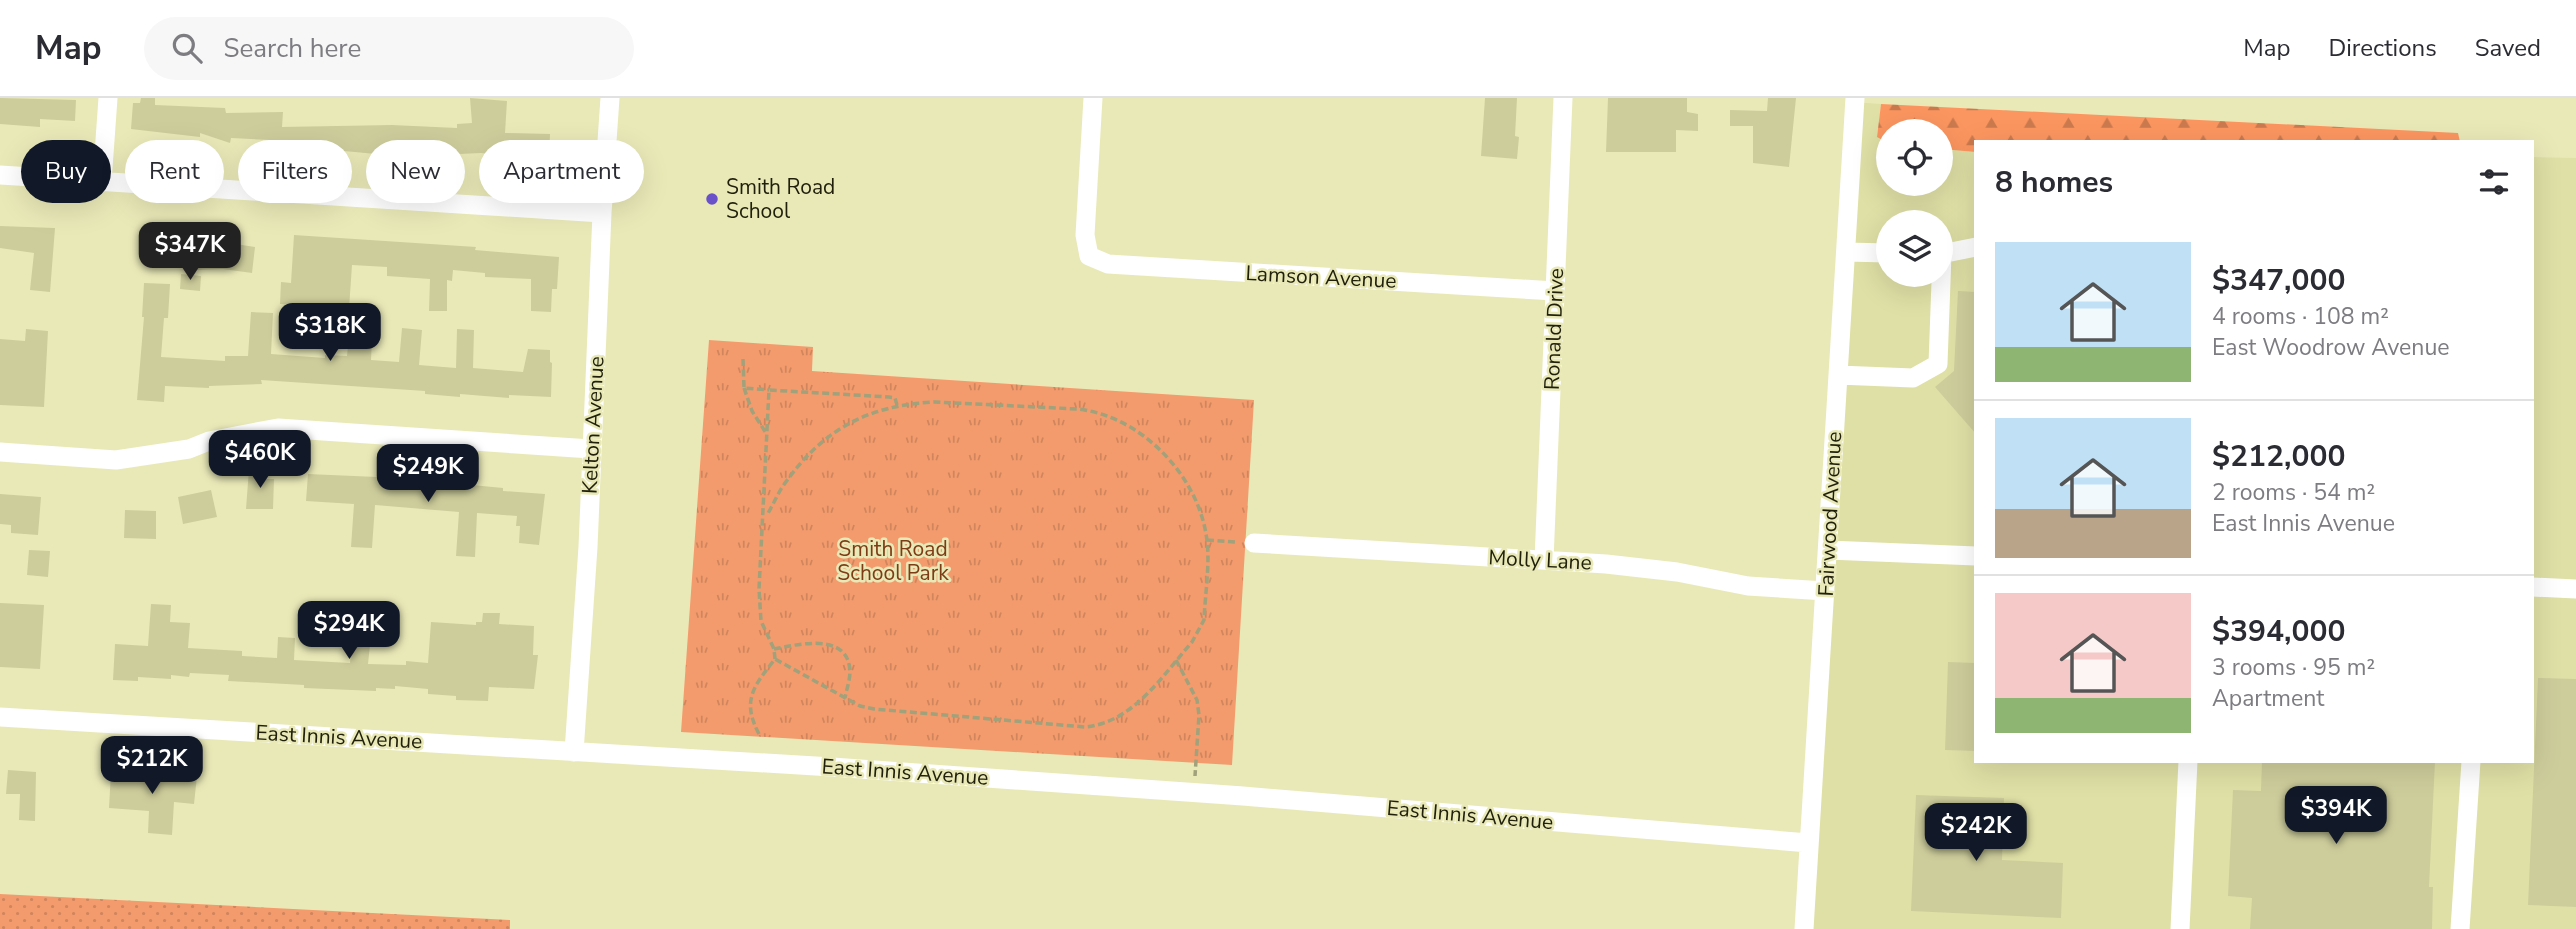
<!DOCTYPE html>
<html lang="en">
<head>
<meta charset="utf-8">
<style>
  :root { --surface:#fff; --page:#f7f7f7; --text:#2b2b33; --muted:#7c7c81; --line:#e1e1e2; --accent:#111827 }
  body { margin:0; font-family:"Nunito Sans",sans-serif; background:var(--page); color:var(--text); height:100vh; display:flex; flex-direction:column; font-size:26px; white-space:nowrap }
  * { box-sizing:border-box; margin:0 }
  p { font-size:23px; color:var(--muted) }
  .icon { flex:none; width:38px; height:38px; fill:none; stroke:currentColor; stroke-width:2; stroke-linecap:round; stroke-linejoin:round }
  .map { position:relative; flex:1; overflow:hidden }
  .details { position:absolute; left:1974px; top:42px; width:560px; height:623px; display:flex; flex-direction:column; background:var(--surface); border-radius:0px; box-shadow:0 7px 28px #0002 }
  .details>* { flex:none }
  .hud { position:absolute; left:21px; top:42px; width:665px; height:63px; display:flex; gap:14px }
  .tools { position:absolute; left:1876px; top:21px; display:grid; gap:14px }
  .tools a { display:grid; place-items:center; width:77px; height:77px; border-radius:50%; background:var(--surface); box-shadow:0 7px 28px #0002; font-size:35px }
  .price { position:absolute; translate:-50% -60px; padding:0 16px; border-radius:14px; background:var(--accent); color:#fff; font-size:23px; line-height:46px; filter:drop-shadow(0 2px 4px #0008) }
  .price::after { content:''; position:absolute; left:50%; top:42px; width:21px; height:16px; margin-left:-10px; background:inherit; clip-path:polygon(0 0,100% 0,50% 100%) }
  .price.on { background:#222; color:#fff }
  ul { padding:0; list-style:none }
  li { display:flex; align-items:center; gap:21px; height:175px; padding:0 21px }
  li+li { border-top:2px solid var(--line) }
  li span { display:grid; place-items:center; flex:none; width:196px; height:140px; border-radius:0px; color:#555 }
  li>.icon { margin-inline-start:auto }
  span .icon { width:84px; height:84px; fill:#fffc; stroke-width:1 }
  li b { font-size:30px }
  h2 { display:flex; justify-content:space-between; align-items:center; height:84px; padding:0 21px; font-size:30px }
  .tag { padding:0 24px; border-radius:32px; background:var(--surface); box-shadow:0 7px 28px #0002; font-size:24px; line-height:63px }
  .tag.on { background:var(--accent); color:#fff }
  header { display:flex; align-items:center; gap:42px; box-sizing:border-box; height:98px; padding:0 35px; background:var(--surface); border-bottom:2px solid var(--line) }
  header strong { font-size:33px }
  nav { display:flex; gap:38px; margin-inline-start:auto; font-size:24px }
  .search { width:490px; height:63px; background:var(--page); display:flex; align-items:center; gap:18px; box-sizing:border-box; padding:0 24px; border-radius:38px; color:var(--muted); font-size:26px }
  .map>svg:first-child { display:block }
  .built { fill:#dfe0a6; fill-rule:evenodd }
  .grass { fill:url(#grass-dots) }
  .forest { fill:url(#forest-firs) }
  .park { fill:url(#park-tufts) }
  .building { fill:#cdcd9c }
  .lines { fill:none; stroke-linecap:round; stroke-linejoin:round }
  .path { stroke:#a1a17b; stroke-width:3.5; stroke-dasharray:7 3.5; stroke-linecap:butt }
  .minor { stroke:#fff; stroke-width:19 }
  .poi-dot { fill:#6a51ca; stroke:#e9e9b8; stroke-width:2.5 }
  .labels { text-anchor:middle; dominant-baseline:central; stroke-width:5; stroke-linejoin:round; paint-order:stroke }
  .poi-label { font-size:21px; fill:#1f1f0c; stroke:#e9e9b8; text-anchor:start }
  .street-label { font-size:21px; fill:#1f1f0c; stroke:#e9e9b8 }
  .park-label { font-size:21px; fill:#7d3c16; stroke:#e9e9b8 }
</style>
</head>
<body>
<header>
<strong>Map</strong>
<div class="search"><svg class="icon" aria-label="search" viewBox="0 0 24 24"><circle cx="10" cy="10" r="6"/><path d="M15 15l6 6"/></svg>Search here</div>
<nav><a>Map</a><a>Directions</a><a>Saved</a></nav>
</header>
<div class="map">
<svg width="2576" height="831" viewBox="0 0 2576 831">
  <defs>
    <pattern id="grass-dots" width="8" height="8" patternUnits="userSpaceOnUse" patternTransform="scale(1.75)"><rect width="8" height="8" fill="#f39b6d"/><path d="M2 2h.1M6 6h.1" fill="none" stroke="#d0855d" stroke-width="1.8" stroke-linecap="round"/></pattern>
    <pattern id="forest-firs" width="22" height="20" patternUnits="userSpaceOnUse" patternTransform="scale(1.75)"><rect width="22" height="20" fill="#fc9660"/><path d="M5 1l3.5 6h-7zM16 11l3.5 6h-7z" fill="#cb7a4e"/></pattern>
    <pattern id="park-tufts" width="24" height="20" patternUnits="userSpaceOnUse" patternTransform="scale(1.75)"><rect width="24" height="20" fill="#f39b6d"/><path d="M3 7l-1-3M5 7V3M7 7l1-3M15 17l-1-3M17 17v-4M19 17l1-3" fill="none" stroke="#d0855d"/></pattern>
  </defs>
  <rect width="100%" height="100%" fill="#e9e9b8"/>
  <!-- built -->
  <path class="built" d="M 1852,4 L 1881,6 L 1877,38 L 1888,45 L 1888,86 L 1941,86 L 1941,51 L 1976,54 L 1976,663 L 2532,663 L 2532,59 L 2576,60 L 2576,831 L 1801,831 ZM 1888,124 L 1941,124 L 1941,177 L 1888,177 Z"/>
  <!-- grass -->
  <path class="grass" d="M 0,796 L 510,822 L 510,831 L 0,831 Z"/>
  <!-- forest -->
  <path class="forest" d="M 1881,6 L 2458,35 L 2460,44 L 1976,44 L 1976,54 L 1941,51 L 1941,33 L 1888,33 L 1888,45 L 1877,39 Z"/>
  <!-- park -->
  <path class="park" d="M 709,242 L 813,249 L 812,273 L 1254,302 L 1232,667 L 681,634 Z"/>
  <!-- building -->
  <path class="building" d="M 0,0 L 76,2 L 75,23 L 40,21 L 40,29 L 0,26 Z
    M 141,0 L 155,0 L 155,7 L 225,10 L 226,15 L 283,14 L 282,29 L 392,27 L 457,30 L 457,26 L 472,25 L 470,0 L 507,3 L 505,35 L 550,36 L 549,63 L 481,55 L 436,57 L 376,53 L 376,56 L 291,48 L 291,43 L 231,40 L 230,45 L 200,35 L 200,39 L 131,31 L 133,5 L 140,5 Z
    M 1485,0 L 1517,0 L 1515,38 L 1519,39 L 1517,61 L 1481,58 Z
    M 1608,0 L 1687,0 L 1687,14 L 1698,16 L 1698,33 L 1676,32 L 1676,54 L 1606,54 Z
    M 1768,0 L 1796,0 L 1789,69 L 1753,65 L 1753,28 L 1730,28 L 1730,12 L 1767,13 Z
    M 0,128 L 55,130 L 50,194 L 30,192 L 34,155 L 0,150 Z
    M 294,137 L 476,149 L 475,152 L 559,159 L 557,191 L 552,191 L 551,214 L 531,213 L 531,181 L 485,179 L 485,175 L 453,172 L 452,183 L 447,182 L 447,213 L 429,213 L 430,181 L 387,178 L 387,169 L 352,167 L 349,211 L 280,206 L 281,184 L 291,185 Z
    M 200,139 L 229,139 L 229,145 L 255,149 L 252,175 L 223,171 L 192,172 L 192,150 L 200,150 Z
    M 181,176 L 201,178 L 200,193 L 180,191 Z
    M 144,185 L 170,186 L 168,220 L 164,220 L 161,259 L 225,263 L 225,258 L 248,258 L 251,214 L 273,215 L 271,256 L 325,260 L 325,257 L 347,258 L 351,217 L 373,219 L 371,262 L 399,264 L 402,230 L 422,232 L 419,267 L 456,270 L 457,231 L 474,232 L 473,270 L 523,274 L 528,251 L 550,252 L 550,264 L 552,265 L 551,299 L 509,297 L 509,300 L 460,296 L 460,299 L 425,296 L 425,293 L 261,282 L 262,286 L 209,288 L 209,290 L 165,288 L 164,304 L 137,302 L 144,219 L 142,219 Z
    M 1958,193 L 1976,194 L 1976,336 L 1935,289 L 1954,273 Z
    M 26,231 L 48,233 L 44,309 L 0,307 L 0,241 L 25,243 Z
    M 249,371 L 267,371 L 267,381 L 274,381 L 273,411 L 246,411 Z
    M 308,376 L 400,380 L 503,390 L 503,393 L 545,396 L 539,447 L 519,445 L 520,428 L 516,428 L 517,418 L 477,415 L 475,459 L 456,458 L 459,414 L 375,407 L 372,450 L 351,449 L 354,406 L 306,403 Z
    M 211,392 L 217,419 L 183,426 L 178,399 Z
    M 0,396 L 41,399 L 38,437 L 11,435 L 11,427 L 0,426 Z
    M 125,412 L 156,413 L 156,441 L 124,440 Z
    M 29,452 L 50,453 L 48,479 L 27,477 Z
    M 0,505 L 44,507 L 40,571 L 0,569 Z
    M 151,506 L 171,507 L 170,524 L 190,525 L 188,550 L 242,553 L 242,558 L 277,560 L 278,539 L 295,540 L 294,562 L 350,565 L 352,535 L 371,537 L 368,566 L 406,567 L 406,563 L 428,565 L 431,524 L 476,527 L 476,524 L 482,524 L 483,515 L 500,515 L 499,526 L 534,528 L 533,557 L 538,557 L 534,591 L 489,589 L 488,603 L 456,602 L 456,598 L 428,596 L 428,591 L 395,588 L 395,591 L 376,590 L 376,593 L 304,590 L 304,587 L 228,583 L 229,577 L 190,575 L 189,579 L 171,577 L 171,581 L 138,579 L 138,583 L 113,582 L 115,546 L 148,548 Z
    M 1948,564 L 1976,565 L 1976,653 L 1945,652 Z
    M 2538,580 L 2576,581 L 2576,809 L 2528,807 Z
    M 2262,663 L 2435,663 L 2429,789 L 2433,789 L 2432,831 L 2250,831 L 2252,800 L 2228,798 L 2233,692 L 2261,693 Z
    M 8,672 L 36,674 L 35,723 L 19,722 L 20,696 L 6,696 Z
    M 111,673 L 197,678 L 194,706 L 174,704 L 172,737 L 148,735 L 149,713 L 109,710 Z
    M 1916,697 L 2004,700 L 2002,762 L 2063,765 L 2061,820 L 1911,813 Z"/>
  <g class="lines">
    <!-- path -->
    <path class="path" d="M 743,261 L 744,290 L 769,292
      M 744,290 L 752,313 L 766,335
      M 1207,442 L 1236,444
      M 774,551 C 795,547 842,535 849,566 C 852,577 847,589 845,600
      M 775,561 L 774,551 L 761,523 L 759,491 L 769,292 L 889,299 L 895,300 L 897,307
      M 1176,562 L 1197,602 L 1199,617 L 1195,678
      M 759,636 C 741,602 754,588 775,561 L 860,608 L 874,611 L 1085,629 C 1133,625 1163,577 1192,544 L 1204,522 C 1205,496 1211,461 1206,436 C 1196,375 1139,317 1077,311 L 935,304 C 867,307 822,332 783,388 C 777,397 773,407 767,417"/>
    <!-- minor -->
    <path class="minor" d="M 1093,0 L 1085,137 L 1089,158 L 1108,166 L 1555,193
      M 0,77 L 602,115
      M 102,84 L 108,0
      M 1846,154 L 1888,155
      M 1941,156 L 1976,149
      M 1838,277 L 1913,280 L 1938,266 L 1942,156
      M 0,354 L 116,362 L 189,351 L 209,343 L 278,330 L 591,351
      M 1254,445 L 1606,466 L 1677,474 L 1748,488 L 1825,493
      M 1828,452 L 1976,458
      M 1544,462 L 1563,0
      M 2532,489 L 2576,491
      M 0,619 L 832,669 L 1243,698 L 1809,745
      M 574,654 L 588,449 L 602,115 L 610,0
      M 1804,831 L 1855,0
      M 2180,831 L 2188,663
      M 2460,831 L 2471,663"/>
  </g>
  <!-- markers -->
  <circle class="poi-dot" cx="712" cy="101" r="7"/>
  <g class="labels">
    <!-- poi labels -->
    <g class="poi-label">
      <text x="726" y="89">Smith Road<tspan x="726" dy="24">School</tspan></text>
    </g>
    <!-- street labels -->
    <g class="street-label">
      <text transform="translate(1321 179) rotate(3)">Lamson Avenue</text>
      <text transform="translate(1554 231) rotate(-88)">Ronald Drive</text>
      <text transform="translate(593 327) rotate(-87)">Kelton Avenue</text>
      <text transform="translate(1830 416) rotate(-87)">Fairwood Avenue</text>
      <text transform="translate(1540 462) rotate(3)">Molly Lane</text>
      <text transform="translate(339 639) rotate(3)">East Innis Avenue</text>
      <text transform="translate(905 674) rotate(4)">East Innis Avenue</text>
      <text transform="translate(1470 717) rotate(5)">East Innis Avenue</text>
    </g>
    <!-- park labels -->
    <g class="park-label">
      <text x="893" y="451">Smith Road<tspan x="893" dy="24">School Park</tspan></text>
    </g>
  </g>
</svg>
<div class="tools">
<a><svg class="icon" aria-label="locate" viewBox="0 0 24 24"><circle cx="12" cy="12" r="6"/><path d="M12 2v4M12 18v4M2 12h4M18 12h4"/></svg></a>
<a><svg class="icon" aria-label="layers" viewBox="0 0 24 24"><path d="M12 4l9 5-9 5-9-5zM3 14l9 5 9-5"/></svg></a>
</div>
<b class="price on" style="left:190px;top:184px">$347K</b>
<b class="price" style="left:330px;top:265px">$318K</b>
<b class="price" style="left:260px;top:392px">$460K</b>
<b class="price" style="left:428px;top:406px">$249K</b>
<b class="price" style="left:349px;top:563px">$294K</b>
<b class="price" style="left:152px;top:698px">$212K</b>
<b class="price" style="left:2336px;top:748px">$394K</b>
<b class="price" style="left:1976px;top:765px">$242K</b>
<div class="hud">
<a class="tag on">Buy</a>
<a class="tag">Rent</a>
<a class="tag">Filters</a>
<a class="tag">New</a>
<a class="tag">Apartment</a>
</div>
<section class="details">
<h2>8 homes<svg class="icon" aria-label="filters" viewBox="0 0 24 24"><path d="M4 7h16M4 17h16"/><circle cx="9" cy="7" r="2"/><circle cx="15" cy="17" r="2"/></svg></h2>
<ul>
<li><span style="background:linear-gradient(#bfe0f5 75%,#8fb573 0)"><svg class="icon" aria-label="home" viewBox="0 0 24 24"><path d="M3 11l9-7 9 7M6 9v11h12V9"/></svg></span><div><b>$347,000</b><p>4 rooms · 108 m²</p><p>East Woodrow Avenue</p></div></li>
<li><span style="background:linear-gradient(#bfe0f5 65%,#b9a48a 0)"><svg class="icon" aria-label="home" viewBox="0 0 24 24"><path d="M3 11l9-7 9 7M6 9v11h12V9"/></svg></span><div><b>$212,000</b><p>2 rooms · 54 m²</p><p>East Innis Avenue</p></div></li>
<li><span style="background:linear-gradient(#f6c9c9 75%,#8fb573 0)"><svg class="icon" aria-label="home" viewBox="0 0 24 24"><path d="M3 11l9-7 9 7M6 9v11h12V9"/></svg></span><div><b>$394,000</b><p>3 rooms · 95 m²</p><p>Apartment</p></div></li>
</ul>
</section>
</div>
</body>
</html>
